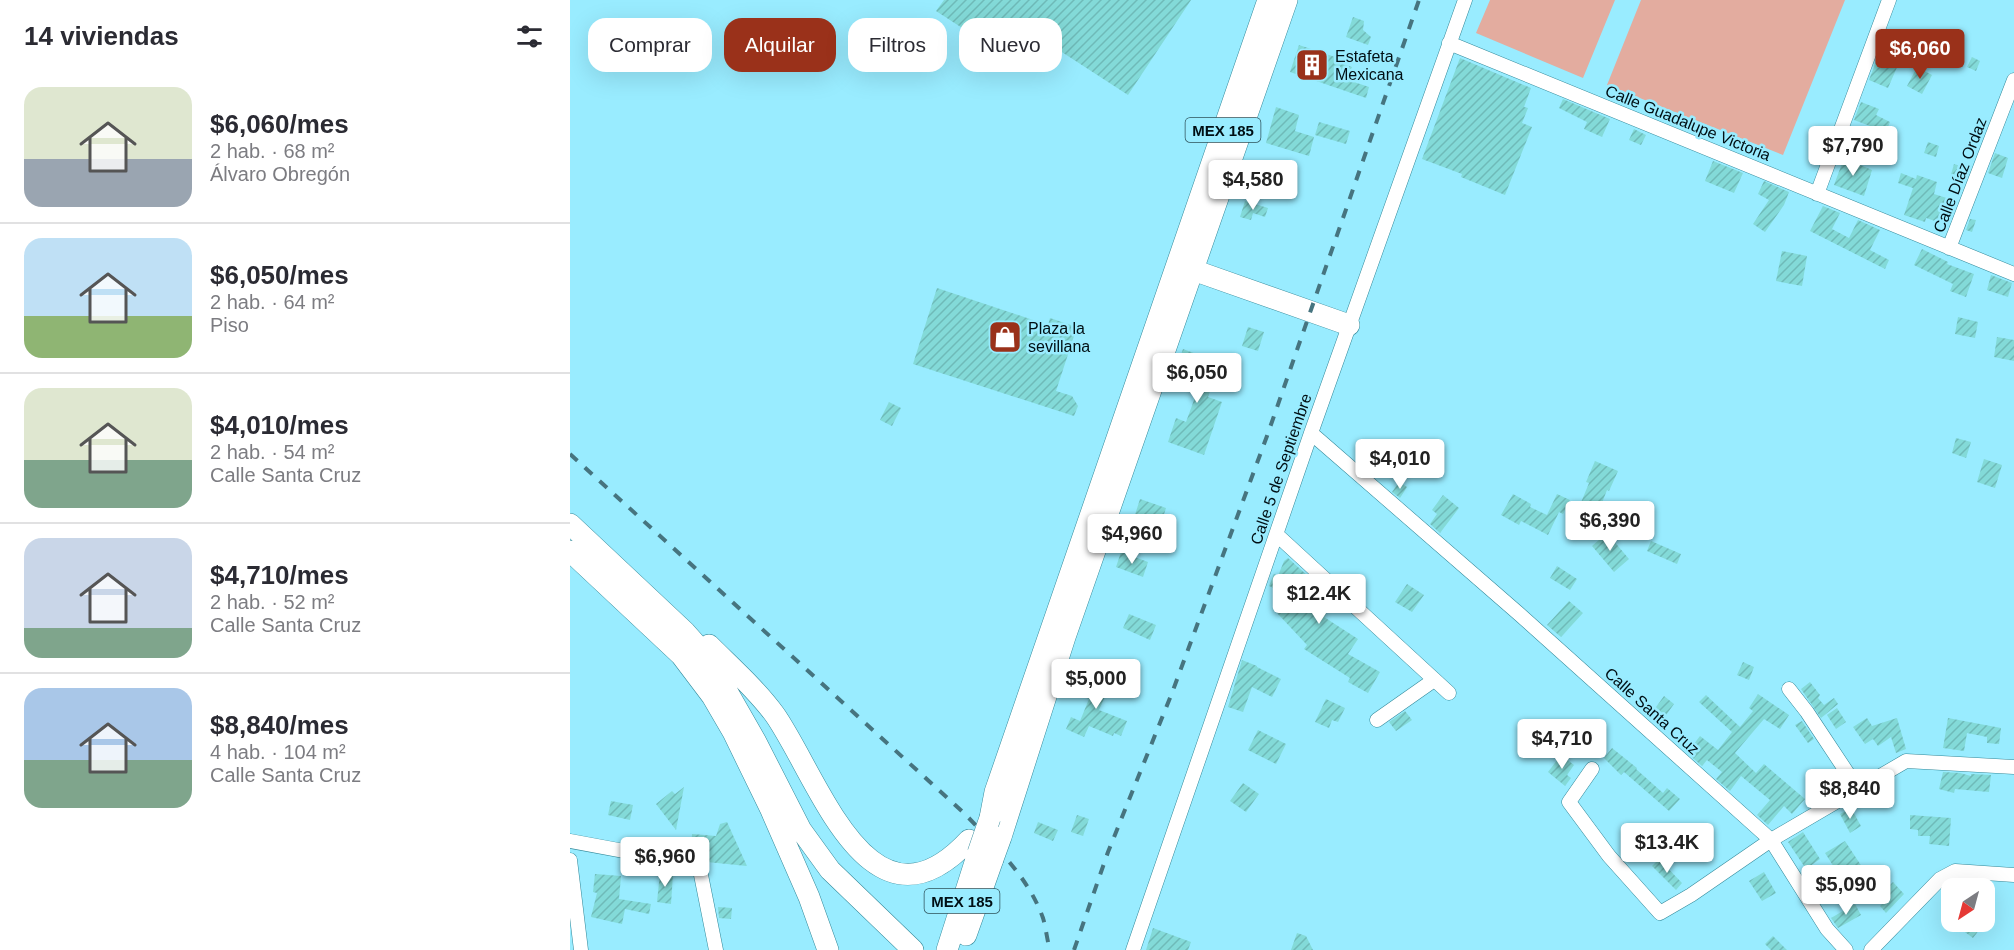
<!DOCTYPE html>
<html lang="es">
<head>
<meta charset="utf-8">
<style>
  :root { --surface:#fff; --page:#f2f2f3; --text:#2b2b33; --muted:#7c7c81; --line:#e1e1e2; --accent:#9a311a }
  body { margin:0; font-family:Arial,sans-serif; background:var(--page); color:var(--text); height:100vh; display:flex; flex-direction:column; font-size:22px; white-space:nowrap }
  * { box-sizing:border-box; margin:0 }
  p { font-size:20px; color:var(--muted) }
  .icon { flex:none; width:33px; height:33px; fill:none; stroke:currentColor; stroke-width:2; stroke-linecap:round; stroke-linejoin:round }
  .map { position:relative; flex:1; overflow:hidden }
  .drawer { display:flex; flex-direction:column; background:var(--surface); width:570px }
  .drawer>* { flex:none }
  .hud { position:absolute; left:18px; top:18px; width:570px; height:54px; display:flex; gap:12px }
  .needle { width:39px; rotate:216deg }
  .tools { position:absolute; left:1371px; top:878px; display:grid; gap:12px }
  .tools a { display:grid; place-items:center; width:54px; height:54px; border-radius:12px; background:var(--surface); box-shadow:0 6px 24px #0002; font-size:30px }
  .price { position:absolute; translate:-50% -51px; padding:0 14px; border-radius:6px; background:#fff; color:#222; font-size:20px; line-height:39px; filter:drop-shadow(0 2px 3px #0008) }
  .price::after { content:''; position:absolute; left:50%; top:36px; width:18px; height:14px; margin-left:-9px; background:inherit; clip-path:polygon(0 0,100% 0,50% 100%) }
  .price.current { background:var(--accent); color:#fff }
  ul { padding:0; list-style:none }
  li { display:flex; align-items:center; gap:18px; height:150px; padding:0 24px }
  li+li { border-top:2px solid var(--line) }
  li span { display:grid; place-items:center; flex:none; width:168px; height:120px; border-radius:18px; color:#555 }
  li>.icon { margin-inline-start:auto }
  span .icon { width:72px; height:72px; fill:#fffc; stroke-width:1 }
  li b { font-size:26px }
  h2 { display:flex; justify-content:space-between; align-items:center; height:72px; padding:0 24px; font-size:26px }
  .pill { padding:0 21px; border-radius:18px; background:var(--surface); box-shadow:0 6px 24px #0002; font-size:21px; line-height:54px }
  .pill.current { background:var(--accent); color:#fff }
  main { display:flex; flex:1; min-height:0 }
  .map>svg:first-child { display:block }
  .garden { fill:#e3ac9f }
  .building { fill:url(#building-hatch) }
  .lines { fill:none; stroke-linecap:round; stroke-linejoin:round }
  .minor-casing { stroke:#33899a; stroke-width:15 }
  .primary-casing { stroke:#33899a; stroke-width:22 }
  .minor { stroke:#fff; stroke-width:14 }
  .primary { stroke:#fff; stroke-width:21 }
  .rail { stroke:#46747f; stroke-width:4; stroke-dasharray:10 10; stroke-linecap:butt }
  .primary-bridge-casing { stroke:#33899a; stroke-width:22; stroke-linecap:butt }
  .primary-bridge { stroke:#fff; stroke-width:21 }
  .labels { text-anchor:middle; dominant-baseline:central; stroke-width:5; stroke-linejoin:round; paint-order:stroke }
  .shield { fill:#99ecff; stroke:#2e515a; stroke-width:1.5 }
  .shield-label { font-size:15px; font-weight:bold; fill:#000f14 }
  .poi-label { font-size:16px; fill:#000f14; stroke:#99ecff; text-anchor:start }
  .street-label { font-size:16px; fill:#000f14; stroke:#99ecff }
</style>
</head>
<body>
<main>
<section class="drawer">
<h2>14 viviendas<svg class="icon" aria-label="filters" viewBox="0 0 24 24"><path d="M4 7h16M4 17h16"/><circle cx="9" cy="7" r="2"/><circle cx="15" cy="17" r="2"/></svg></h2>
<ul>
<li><span style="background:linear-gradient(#dfe7d0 60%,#9aa5b1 0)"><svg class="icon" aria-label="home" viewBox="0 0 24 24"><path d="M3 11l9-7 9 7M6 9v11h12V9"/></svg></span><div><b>$6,060/mes</b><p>2 hab. · 68 m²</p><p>Álvaro Obregón</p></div></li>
<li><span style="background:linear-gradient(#bfe0f5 65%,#8fb573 0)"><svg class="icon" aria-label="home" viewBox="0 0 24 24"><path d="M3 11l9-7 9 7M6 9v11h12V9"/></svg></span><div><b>$6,050/mes</b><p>2 hab. · 64 m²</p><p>Piso</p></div></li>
<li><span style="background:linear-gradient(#dfe7d0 60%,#7fa58c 0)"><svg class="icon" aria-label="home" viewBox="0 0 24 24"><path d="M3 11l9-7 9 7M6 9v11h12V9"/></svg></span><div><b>$4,010/mes</b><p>2 hab. · 54 m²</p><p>Calle Santa Cruz</p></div></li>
<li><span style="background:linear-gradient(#c9d6e8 75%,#7fa58c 0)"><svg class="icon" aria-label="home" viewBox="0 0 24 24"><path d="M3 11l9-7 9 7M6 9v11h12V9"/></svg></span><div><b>$4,710/mes</b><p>2 hab. · 52 m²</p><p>Calle Santa Cruz</p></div></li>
<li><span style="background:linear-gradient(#a9c7e8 60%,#7fa58c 0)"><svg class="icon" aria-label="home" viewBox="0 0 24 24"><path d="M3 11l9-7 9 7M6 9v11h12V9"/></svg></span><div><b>$8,840/mes</b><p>4 hab. · 104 m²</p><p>Calle Santa Cruz</p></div></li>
</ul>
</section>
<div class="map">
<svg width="1444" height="950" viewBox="0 0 1444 950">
  <defs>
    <pattern id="building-hatch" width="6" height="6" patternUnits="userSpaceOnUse" patternTransform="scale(1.5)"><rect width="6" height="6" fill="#83dad8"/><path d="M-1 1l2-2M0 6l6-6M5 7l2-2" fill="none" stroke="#6fbab8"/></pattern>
  </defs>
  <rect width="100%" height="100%" fill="#99ecff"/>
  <!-- garden -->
  <path class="garden" d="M 920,0 L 1045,0 L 1013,78 L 906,33 Z
    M 1071,0 L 1275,0 L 1213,155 L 1037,85 Z"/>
  <!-- building -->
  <path class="building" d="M 374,0 L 621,0 L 558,95 L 461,32 L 443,61 L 366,11 Z
    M 783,17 L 794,21 L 793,30 L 801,37 L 798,45 L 776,37 Z
    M 1317,32 L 1338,42 L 1318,88 L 1299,80 Z
    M 729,45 L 765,57 L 764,61 L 782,67 L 780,72 L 787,74 L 784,82 L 799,87 L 796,98 L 720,72 Z
    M 1402,57 L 1410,61 L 1406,71 L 1397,67 Z
    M 890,58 L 961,88 L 954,107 L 958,108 L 952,123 L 962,127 L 935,195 L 891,177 L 892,174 L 852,159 Z
    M 1347,67 L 1362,75 L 1352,94 L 1337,86 Z
    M 993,99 L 1040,119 L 1032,137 L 1014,129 L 1017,122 L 989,108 Z
    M 1291,102 L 1309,109 L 1306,115 L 1320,122 L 1316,132 L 1284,120 Z
    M 706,107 L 729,115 L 725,131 L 744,137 L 739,156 L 696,143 Z
    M 749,122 L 780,131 L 776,144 L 745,135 Z
    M 1064,129 L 1076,135 L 1071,145 L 1059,140 Z
    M 1358,142 L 1369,146 L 1366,157 L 1354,153 Z
    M 1425,153 L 1438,158 L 1432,178 L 1418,173 Z
    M 1274,158 L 1302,170 L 1294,196 L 1264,185 Z
    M 1143,161 L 1173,173 L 1164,193 L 1135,181 Z
    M 1384,164 L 1394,167 L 1389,181 L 1380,178 Z
    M 1331,173 L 1346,179 L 1347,175 L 1367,182 L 1364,194 L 1383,200 L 1374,224 L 1356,218 L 1355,222 L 1334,215 L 1343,188 L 1328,183 Z
    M 1194,181 L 1219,192 L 1214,205 L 1195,232 L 1183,224 L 1199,200 L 1188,194 Z
    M 675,201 L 698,208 L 695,217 L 683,213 L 681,220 L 670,217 Z
    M 1253,206 L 1270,213 L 1262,229 L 1279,238 L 1288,220 L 1310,230 L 1300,250 L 1319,260 L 1315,269 L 1240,231 Z
    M 1400,219 L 1406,220 L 1402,232 L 1396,230 Z
    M 1352,249 L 1378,262 L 1377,264 L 1404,274 L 1396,297 L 1380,291 L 1383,284 L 1344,265 Z
    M 1212,251 L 1237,256 L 1232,286 L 1206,281 Z
    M 1421,275 L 1442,283 L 1438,297 L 1417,290 Z
    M 367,288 L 478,325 L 480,318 L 507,327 L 486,391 L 502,396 L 508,406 L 504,416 L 343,364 Z
    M 1388,317 L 1408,322 L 1405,338 L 1385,334 Z
    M 678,327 L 694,332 L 688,351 L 672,346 Z
    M 1427,337 L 1444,340 L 1444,361 L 1424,357 Z
    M 613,349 L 650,363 L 638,397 L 652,402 L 634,455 L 598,442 L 606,418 L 616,422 L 628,389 L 612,383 L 615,374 L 606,370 Z
    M 319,402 L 331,408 L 322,426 L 310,420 Z
    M 1386,438 L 1401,442 L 1396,458 L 1382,453 Z
    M 1414,459 L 1432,465 L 1425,488 L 1407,482 Z
    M 1025,461 L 1048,471 L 1039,491 L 1037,490 L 1028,513 L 1010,505 L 1019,483 L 1016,482 Z
    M 829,482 L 837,487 L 830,498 L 822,492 Z
    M 943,494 L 961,504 L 960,507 L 977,515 L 987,494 L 1000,500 L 993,514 L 989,512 L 978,535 L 951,521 L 949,525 L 931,515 Z
    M 873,495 L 889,508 L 870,533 L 860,524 L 867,514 L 862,510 Z
    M 570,499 L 596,508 L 590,527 L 564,518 Z
    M 1037,533 L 1059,559 L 1044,572 L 1022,546 Z
    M 1081,541 L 1111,554 L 1107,564 L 1077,551 Z
    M 551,552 L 578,562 L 573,577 L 546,567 Z
    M 718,558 L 759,595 L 748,606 L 756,615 L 754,617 L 788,639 L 778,654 L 810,672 L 798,693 L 778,682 L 780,678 L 734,649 L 737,645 L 707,613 L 716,605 L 708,596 L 710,591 L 699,586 L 704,574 L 708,576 L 714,561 Z
    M 987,566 L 1007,579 L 1000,590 L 980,578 Z
    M 837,584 L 854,595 L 842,612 L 825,602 Z
    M 999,601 L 1013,613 L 991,637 L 977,625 Z
    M 559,614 L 586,625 L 580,640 L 553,628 Z
    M 672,660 L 687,666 L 687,667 L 711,679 L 702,697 L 682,687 L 673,712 L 658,707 Z
    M 1173,662 L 1184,667 L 1179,680 L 1167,675 Z
    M 523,673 L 542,681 L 529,710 L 557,721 L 551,736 L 544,733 L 543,736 L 519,726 L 514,737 L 496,729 L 501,717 L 510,721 L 519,699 L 512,696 L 515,689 L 510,687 L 515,677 L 520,679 Z
    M 1240,682 L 1250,695 L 1248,698 L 1254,705 L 1264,698 L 1268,704 L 1251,718 L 1231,689 Z
    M 1188,694 L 1219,715 L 1210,729 L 1194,719 L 1165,753 L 1186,773 L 1194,764 L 1235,799 L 1222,814 L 1214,806 L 1198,825 L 1187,815 L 1200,800 L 1171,776 L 1160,791 L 1146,779 L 1152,772 L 1137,760 L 1132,766 L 1117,753 L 1130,736 L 1148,750 L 1162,732 L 1129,702 L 1136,695 L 1170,727 L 1183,711 L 1179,708 Z
    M 1094,696 L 1104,704 L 1091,722 L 1081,714 Z
    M 756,699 L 775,708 L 768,722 L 762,720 L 759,728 L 745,722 Z
    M 1267,708 L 1276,722 L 1266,729 L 1257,715 Z
    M 835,711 L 842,720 L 826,731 L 819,722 Z
    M 1297,718 L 1302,726 L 1327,718 L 1336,749 L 1326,753 L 1321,737 L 1308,746 L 1303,739 L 1295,744 L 1283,727 Z
    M 1378,718 L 1431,728 L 1429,744 L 1417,743 L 1417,737 L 1397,733 L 1394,751 L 1373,748 Z
    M 1232,721 L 1244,739 L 1238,743 L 1225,725 Z
    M 688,730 L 716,744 L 706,764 L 678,750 Z
    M 1042,748 L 1067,768 L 1066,769 L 1093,793 L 1097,788 L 1110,799 L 1099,811 L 1054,772 L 1051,775 L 1034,758 Z
    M 991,755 L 1004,765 L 997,775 L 1001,778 L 995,786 L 978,772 Z
    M 1373,772 L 1390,773 L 1401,776 L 1401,774 L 1421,775 L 1419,792 L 1385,789 L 1384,793 L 1369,789 Z
    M 673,783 L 689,794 L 676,812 L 660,801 Z
    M 114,787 L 106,830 L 86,804 L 102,791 L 105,794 Z
    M 41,801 L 63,805 L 60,820 L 38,815 Z
    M 1281,808 L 1291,826 L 1280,833 L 1270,814 Z
    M 507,815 L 519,819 L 513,836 L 501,832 Z
    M 1340,815 L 1381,818 L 1379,846 L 1359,844 L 1360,836 L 1348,836 L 1348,830 L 1340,829 Z
    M 157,822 L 177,866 L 137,862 L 139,854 L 121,853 L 122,834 L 146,836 L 150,824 Z
    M 468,822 L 488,830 L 483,841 L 464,833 Z
    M 1111,823 L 1128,838 L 1114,855 L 1101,844 L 1106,839 L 1101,835 Z
    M 1233,832 L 1250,859 L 1236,869 L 1218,842 Z
    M 1275,841 L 1298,876 L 1278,889 L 1255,853 Z
    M 1089,859 L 1112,883 L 1106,890 L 1082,866 Z
    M 1194,872 L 1206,893 L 1192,901 L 1179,881 Z
    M 90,873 L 103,874 L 101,904 L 87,902 Z
    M 25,874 L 51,876 L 49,899 L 81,904 L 79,914 L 55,909 L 52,924 L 21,917 L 27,893 L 23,892 Z
    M 1323,882 L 1334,894 L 1316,913 L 1310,906 L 1320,896 L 1315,890 Z
    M 1284,886 L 1291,895 L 1278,904 L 1272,894 Z
    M 1285,904 L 1291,915 L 1268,928 L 1261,918 Z
    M 148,907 L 162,908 L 161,919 L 149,918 Z
    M 1380,921 L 1416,921 L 1403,938 Z
    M 583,928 L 621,942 L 618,950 L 576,950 Z
    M 727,933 L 736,936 L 743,950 L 721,950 Z
    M 1203,936 L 1217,950 L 1201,950 L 1195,944 Z"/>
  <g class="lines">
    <!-- minor casing -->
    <g class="minor-casing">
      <path id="minor" d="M 879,43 L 1444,274
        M 1247,194 L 1319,0
        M 1379,248 L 1444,80
        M 741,433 L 948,613 L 1201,840 L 1257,929 L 1276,950
        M 706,534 L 879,693
        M 1219,689 L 1237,712 L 1288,789
        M 807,720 L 864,680
        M 1022,769 L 999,802 L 1039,856 L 1090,913 L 1121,895 L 1201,840 L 1336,761 L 1444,767
        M 0,841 L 129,865 L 146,950
        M 0,860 L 11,950
        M 563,950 L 741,433 L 895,0
        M 1301,950 L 1370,879 L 1385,871 L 1444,875"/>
    </g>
    <!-- primary casing -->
    <g class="primary-casing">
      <path id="primary" d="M 613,263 L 623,270 L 779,325
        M 0,524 L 115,632 L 138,658 L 186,742 L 231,830 L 260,870 L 343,950
        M 0,551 L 111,655 L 142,696 L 163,732 L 201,810 L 239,897 L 258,950
        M 139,645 C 162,668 186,689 205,715 C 249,778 300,946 399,840
        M 420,818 L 425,792 L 698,0
        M 431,837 L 495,637 L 717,0
        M 396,935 L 423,859
        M 377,950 L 408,853"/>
    </g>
    <!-- minor -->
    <use href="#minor" class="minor"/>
    <!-- primary -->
    <use href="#primary" class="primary"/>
    <!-- rail -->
    <path class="rail" d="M 0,454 L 395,814 C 424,845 458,876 473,918 C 476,928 477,940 480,950
      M 504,950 L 538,852 L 602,693 L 697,436 L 849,0"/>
    <!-- primary-bridge casing -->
    <g class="primary-bridge-casing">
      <path id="primary-bridge" d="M 408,853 L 420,818
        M 423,859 L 431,837"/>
    </g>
    <!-- primary-bridge -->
    <use href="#primary-bridge" class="primary-bridge"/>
  </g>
  <!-- icons -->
  <defs>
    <g id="building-square" transform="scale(1.725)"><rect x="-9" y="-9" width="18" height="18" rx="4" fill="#9a311a" stroke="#99ecff"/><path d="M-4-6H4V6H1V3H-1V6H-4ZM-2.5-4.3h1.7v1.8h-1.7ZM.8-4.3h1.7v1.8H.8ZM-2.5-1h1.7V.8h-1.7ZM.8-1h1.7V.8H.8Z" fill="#fff"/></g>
    <g id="shop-square" transform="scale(1.725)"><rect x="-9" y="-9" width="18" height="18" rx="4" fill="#9a311a" stroke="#99ecff"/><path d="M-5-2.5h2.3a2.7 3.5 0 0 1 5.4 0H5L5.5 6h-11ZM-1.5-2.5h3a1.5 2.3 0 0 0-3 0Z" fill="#fff"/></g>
  </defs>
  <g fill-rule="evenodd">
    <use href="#building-square" x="742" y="65"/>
    <use href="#shop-square" x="435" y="337"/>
  </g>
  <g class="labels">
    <!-- shield labels -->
    <g class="shield">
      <rect x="615.5" y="118" width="75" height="24" rx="4.5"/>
      <rect x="354.5" y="889" width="75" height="24" rx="4.5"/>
    </g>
    <g class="shield-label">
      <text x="653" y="130">MEX 185</text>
      <text x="392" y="901">MEX 185</text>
    </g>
    <!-- poi labels -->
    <g class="poi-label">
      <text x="765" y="56">Estafeta<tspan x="765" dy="18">Mexicana</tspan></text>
      <text x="458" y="328">Plaza la<tspan x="458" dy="18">sevillana</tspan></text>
    </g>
    <!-- street labels -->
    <g class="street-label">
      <text transform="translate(1118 123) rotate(22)">Calle Guadalupe Victoria</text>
      <text transform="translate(1390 175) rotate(-69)">Calle Díaz Ordaz</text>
      <text transform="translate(711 469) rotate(-71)">Calle 5 de Septiembre</text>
      <text transform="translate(1082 711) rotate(42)">Calle Santa Cruz</text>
    </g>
  </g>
</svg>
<div class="tools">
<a><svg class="needle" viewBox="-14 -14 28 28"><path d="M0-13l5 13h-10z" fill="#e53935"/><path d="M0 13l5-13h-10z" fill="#7c7c81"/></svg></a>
</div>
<b class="price current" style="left:1350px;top:80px">$6,060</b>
<b class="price" style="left:1283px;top:177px">$7,790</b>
<b class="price" style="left:683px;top:211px">$4,580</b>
<b class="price" style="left:627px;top:404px">$6,050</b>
<b class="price" style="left:830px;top:490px">$4,010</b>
<b class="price" style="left:1040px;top:552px">$6,390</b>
<b class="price" style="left:562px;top:565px">$4,960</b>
<b class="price" style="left:749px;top:625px">$12.4K</b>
<b class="price" style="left:526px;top:710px">$5,000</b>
<b class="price" style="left:992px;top:770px">$4,710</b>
<b class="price" style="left:1280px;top:820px">$8,840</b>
<b class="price" style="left:1097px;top:874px">$13.4K</b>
<b class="price" style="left:95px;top:888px">$6,960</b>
<b class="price" style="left:1276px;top:916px">$5,090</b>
<div class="hud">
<a class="pill">Comprar</a>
<a class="pill current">Alquilar</a>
<a class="pill">Filtros</a>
<a class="pill">Nuevo</a>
</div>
</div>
</main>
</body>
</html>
